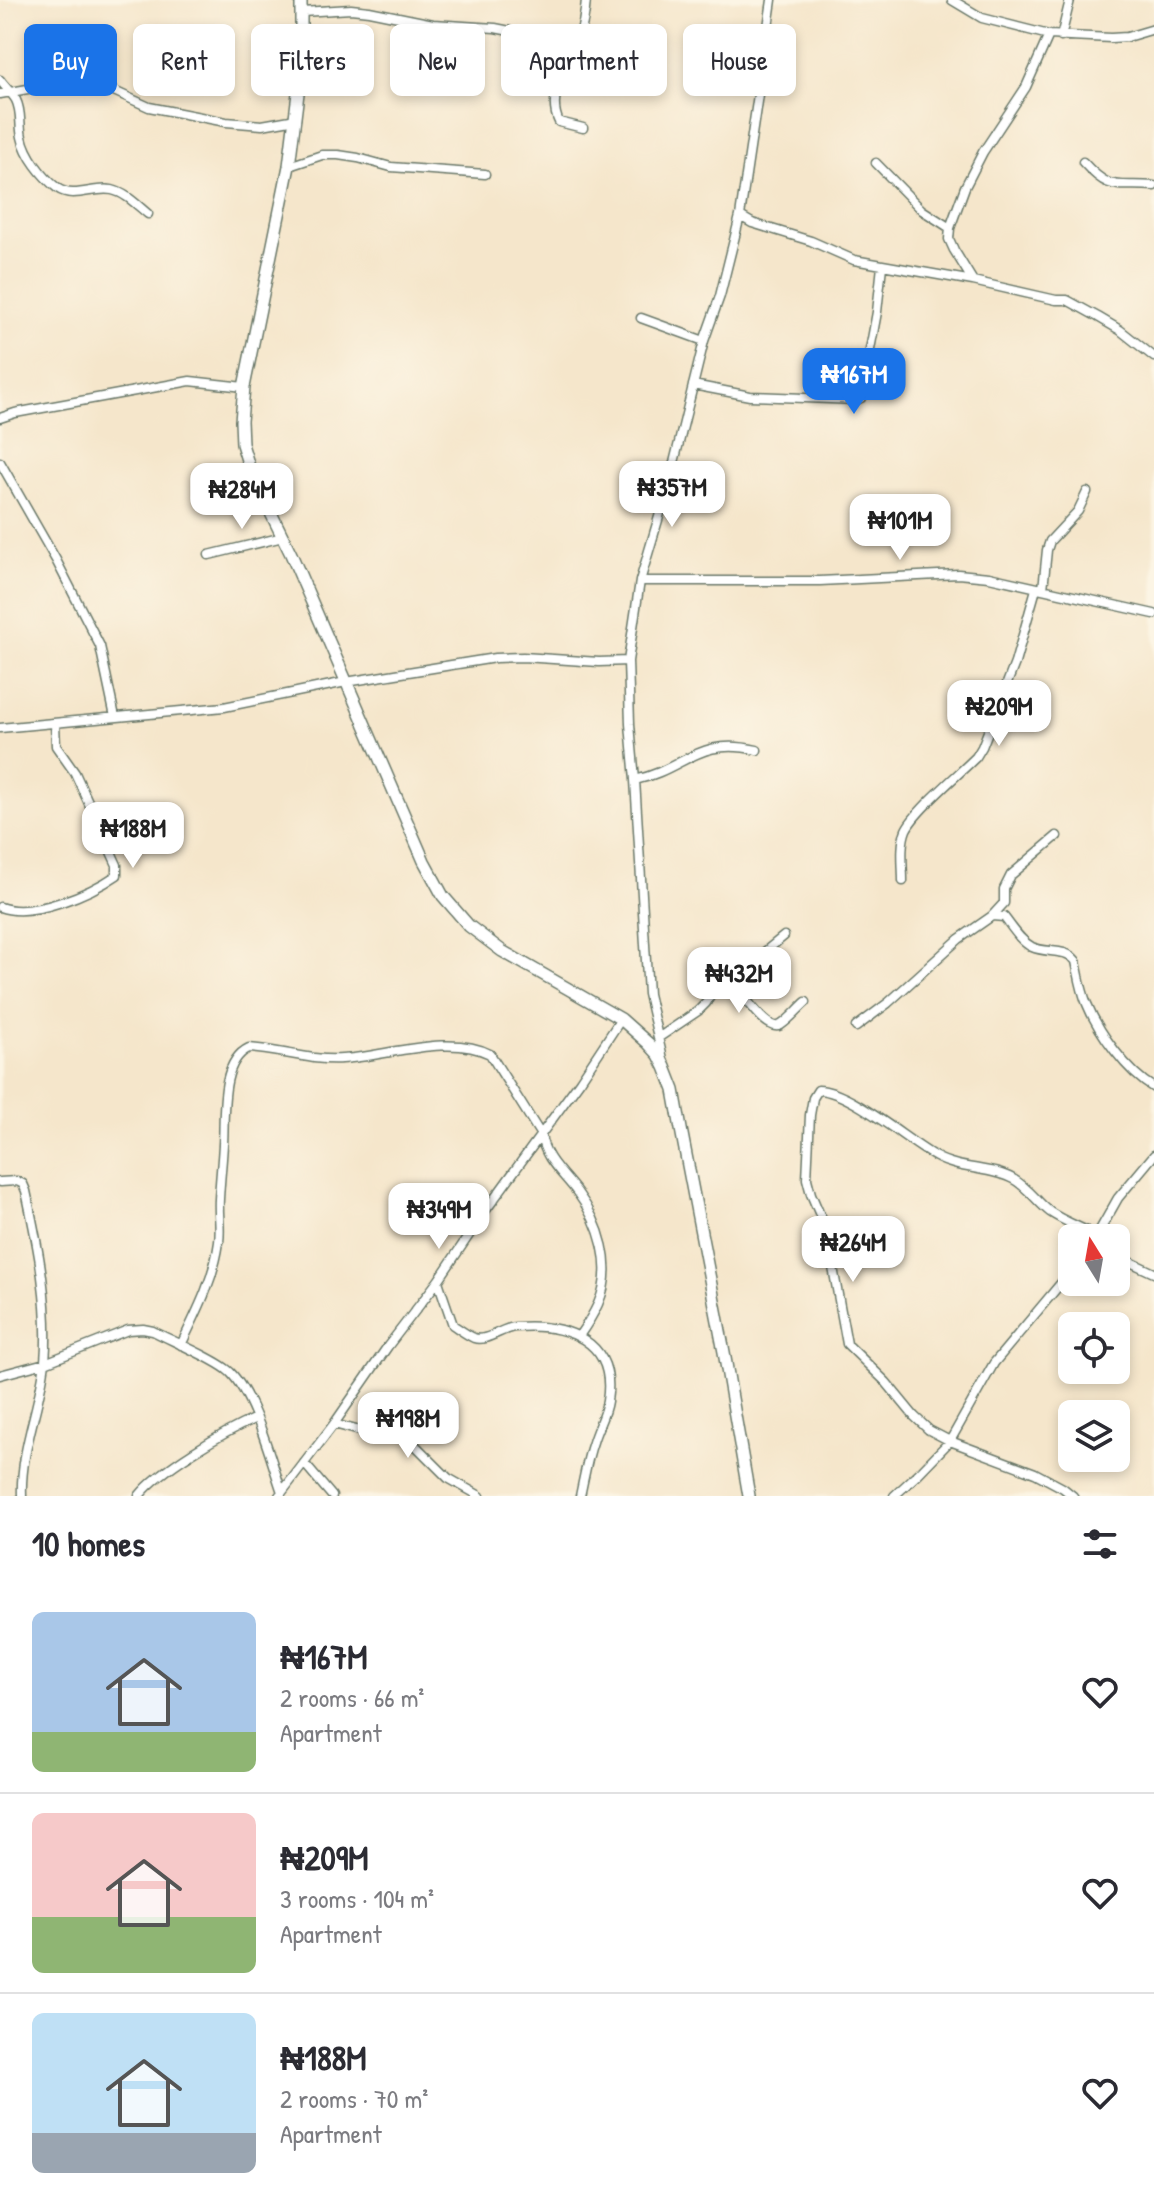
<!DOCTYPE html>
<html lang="en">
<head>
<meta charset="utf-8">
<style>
  :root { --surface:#fff; --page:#f2f2f3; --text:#2b2b33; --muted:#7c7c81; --line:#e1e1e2; --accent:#1a73e8 }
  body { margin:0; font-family:"Patrick Hand",sans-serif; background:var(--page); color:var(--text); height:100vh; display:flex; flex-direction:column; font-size:30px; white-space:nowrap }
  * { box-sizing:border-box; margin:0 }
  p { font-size:26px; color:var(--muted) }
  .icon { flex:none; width:44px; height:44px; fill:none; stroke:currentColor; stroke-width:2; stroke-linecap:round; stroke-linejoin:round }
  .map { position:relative; height:1496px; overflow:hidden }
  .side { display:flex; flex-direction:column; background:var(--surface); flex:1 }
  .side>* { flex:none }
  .top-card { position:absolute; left:24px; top:24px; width:1106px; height:72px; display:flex; gap:16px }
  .needle { width:52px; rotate:349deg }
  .fabs { position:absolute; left:1058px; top:1224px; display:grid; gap:16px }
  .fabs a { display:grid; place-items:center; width:72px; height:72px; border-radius:12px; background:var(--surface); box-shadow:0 4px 12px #0003; font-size:40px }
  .price { position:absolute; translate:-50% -68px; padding:0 18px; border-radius:16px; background:#fff; color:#222; font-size:26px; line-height:52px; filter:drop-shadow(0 2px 4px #0008) }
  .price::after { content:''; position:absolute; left:50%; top:48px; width:24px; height:18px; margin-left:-12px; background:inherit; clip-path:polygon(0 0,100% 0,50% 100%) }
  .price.selected { background:var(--accent); color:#fff }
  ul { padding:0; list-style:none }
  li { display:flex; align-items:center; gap:24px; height:200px; padding:0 32px }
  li+li { border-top:2px solid var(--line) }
  li span { display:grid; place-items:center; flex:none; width:224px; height:160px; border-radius:12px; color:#555 }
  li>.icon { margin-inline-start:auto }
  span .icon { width:96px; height:96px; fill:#fffc; stroke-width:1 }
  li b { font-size:34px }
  h2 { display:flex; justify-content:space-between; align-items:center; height:96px; padding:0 32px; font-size:34px }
  .chip { padding:0 28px; border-radius:12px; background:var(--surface); box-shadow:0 4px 12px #0003; font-size:28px; line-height:72px }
  .chip.selected { background:var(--accent); color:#fff }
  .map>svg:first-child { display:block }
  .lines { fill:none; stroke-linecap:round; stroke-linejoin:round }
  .minor-casing { stroke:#6a7869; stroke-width:11 }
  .secondary-casing { stroke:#6a7869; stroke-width:14 }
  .minor { stroke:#fff; stroke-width:8 }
  .secondary { stroke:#fff; stroke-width:11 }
</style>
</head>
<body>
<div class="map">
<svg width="1154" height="1496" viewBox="0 0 1154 1496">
  <rect width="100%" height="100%" fill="#fcf5e5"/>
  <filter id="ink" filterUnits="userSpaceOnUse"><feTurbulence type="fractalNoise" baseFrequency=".0125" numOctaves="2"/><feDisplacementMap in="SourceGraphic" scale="16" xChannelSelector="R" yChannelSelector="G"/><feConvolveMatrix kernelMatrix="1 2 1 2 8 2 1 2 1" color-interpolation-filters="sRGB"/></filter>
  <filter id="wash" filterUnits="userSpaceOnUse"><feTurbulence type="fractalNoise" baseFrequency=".006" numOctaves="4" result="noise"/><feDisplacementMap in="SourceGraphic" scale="32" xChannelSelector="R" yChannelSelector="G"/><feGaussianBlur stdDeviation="1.8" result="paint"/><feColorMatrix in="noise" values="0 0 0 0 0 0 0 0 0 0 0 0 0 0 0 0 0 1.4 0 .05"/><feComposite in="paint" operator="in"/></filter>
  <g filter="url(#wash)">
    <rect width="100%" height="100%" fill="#f5e6cb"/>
  </g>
  <g filter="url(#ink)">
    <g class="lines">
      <!-- minor casing -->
      <g class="minor-casing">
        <path id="minor" d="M 952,0 L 982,18 L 1049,35 L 1111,38 L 1127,37 L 1154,29
          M 302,12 L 351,9 L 369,11 L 433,24 L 495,28 L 510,31 L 571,57
          M 1061,37 L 1070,0
          M 0,80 C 5,87 12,93 16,100 C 22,112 19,124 22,137 C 26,156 42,176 57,188 C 74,200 94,186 112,190 C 126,193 137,205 148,214
          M 0,94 L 55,84 L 74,84 L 114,91 L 149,107 L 226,122 L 262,125 L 296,119
          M 583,128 L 559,122 C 545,94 570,64 579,38 C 583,26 585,13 586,0
          M 1083,162 C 1111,193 1116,183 1154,186
          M 876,163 L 922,210 L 950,228
          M 289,166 L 322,155 L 338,155 L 358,158 L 391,167 L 485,174
          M 740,216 L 752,223 L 811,241 L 854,260 L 973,281 L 1056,300 L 1067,300 L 1098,317 L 1120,330 L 1154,357
          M 973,281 L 954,250 L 949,239 L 950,228 L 965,187 L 983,152 L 1026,87 L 1049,35
          M 641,318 L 704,341
          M 693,385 L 750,396 L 856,400 L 861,398 L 877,312 L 882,266
          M 0,418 L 15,413 L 190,381 L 244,387
          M 0,462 L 56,560 L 100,646 L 115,717
          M 209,555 L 283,537
          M 640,581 L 820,581 L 958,574 L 989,577 L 1154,614
          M 1043,589 L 1047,550 L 1050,541 L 1078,511 L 1087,492
          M 0,728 L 224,707 L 346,682 L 495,658 L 523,657 L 599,662 L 628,661
          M 635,780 C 685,769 698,736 757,750
          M 903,881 C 903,865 900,845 906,830 C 915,811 959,774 976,757 L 982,747 L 1015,663 L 1036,589
          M 0,907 C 32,919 91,893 117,875 L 117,865 L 75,773 L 56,746 L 55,724
          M 992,916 L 1004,903 L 1004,889 L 1011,875 L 1057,836
          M 729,981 L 784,936
          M 856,1027 L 888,1003 L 959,939 L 992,916 L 1004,917 C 1012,927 1020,941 1032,947 C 1047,954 1065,947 1076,961 C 1079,975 1081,990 1087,1004 C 1099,1033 1127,1072 1154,1088
          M 658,1038 L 698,1011 L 706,1003 L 716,987 L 722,982 L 729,981 C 742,989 766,1034 781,1025 C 790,1019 798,1009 806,1002
          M 663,1059 L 648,994 L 635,780 L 630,724 L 628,661 L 640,581 L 669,483 L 704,341 L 720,296 L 740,216 L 772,0
          M 0,1182 L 17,1181 L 23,1184 L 26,1191 C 38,1246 50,1305 45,1362 C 40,1407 20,1451 22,1496
          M 1096,1237 L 1118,1198 L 1154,1155
          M 1116,1252 L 1126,1260 L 1154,1273
          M 438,1281 L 453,1325 C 459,1329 467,1335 474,1338 C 487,1342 502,1328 515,1327 C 566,1323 617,1340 607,1401 C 605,1415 597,1428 593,1442 C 587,1459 584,1478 580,1496
          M 181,1345 C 197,1312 214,1279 219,1242 C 221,1228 218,1213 219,1199 C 220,1180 222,1162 223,1144 C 225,1116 219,1062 249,1048 C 280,1050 310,1061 342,1059 C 384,1057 450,1033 490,1054 L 541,1135 C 545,1160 562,1172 577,1192 C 600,1223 615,1267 598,1304 C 593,1315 586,1326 579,1336
          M 0,1375 L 45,1363 L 128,1330 L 143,1329 L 153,1331 C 172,1341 216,1359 230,1372 C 255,1397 270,1458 282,1492
          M 334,1424 L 371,1434 L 404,1438 L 415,1445 L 448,1478 L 480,1496
          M 304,1463 L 332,1496
          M 139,1496 C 160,1469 224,1432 256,1418
          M 279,1496 L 334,1424 L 388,1346 L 438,1281 L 486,1210 L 580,1081 L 621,1019
          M 894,1496 L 918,1474 L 950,1441 L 994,1363 L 1072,1270
          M 1073,1496 L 1063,1488 L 1035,1473 L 950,1441 L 929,1430 L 914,1416 L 886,1382 L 847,1344 L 826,1229 L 811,1194 L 807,1179 L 810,1115 L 813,1098 L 818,1090 C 849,1090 907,1141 936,1157 C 959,1170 992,1167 1013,1179 C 1028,1187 1037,1202 1050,1212 C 1066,1223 1084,1228 1100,1238"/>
      </g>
      <!-- secondary casing -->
      <g class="secondary-casing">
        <path id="secondary" d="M 301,0 L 301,69 L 289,166 L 244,387 L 241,421 L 242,444 L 250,470 L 291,554 L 424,861 L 443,896 L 469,926 L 502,951 L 621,1019 L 648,1043 L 659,1055 L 665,1067 L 674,1090 L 681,1129 L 724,1352 L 749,1496"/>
      </g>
      <!-- minor -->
      <use href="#minor" class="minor"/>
      <!-- secondary -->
      <use href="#secondary" class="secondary"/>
    </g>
  </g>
</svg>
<div class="fabs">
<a><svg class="needle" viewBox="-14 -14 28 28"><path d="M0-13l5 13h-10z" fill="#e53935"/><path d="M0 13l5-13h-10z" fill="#7c7c81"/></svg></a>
<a><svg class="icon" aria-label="locate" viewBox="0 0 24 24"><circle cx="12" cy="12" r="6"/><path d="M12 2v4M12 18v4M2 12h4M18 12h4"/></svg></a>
<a><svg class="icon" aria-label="layers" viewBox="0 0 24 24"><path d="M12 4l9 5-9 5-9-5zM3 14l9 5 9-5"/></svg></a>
</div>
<b class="price selected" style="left:854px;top:416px">₦167M</b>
<b class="price" style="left:672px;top:529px">₦357M</b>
<b class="price" style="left:242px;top:531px">₦284M</b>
<b class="price" style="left:900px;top:562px">₦101M</b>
<b class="price" style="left:999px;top:748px">₦209M</b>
<b class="price" style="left:133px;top:870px">₦188M</b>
<b class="price" style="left:739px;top:1015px">₦432M</b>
<b class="price" style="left:439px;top:1251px">₦349M</b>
<b class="price" style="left:853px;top:1284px">₦264M</b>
<b class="price" style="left:408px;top:1460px">₦198M</b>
<div class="top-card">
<a class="chip selected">Buy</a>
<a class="chip">Rent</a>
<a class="chip">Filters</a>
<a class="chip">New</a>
<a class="chip">Apartment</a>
<a class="chip">House</a>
</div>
</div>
<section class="side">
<h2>10 homes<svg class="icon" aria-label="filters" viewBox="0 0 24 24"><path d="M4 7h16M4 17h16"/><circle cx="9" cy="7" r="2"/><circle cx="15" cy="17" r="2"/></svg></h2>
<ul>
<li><span style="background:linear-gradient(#a9c7e8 75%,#8fb573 0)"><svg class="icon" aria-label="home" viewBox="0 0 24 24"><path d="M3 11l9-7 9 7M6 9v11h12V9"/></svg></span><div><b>₦167M</b><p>2 rooms · 66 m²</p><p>Apartment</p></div><svg class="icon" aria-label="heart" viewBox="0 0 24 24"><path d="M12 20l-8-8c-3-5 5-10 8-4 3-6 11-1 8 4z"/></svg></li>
<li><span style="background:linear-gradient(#f6c9c9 65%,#8fb573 0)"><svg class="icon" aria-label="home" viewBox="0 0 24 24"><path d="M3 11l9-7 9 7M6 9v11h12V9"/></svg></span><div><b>₦209M</b><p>3 rooms · 104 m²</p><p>Apartment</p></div><svg class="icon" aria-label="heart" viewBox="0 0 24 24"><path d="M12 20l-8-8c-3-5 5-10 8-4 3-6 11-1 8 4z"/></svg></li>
<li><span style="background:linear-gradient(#bfe0f5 75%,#9aa5b1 0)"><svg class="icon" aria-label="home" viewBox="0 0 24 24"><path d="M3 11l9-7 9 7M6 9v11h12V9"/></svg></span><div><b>₦188M</b><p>2 rooms · 70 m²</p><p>Apartment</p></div><svg class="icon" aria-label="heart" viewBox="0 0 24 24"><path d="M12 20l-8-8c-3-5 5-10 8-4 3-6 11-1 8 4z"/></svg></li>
</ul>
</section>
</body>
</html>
